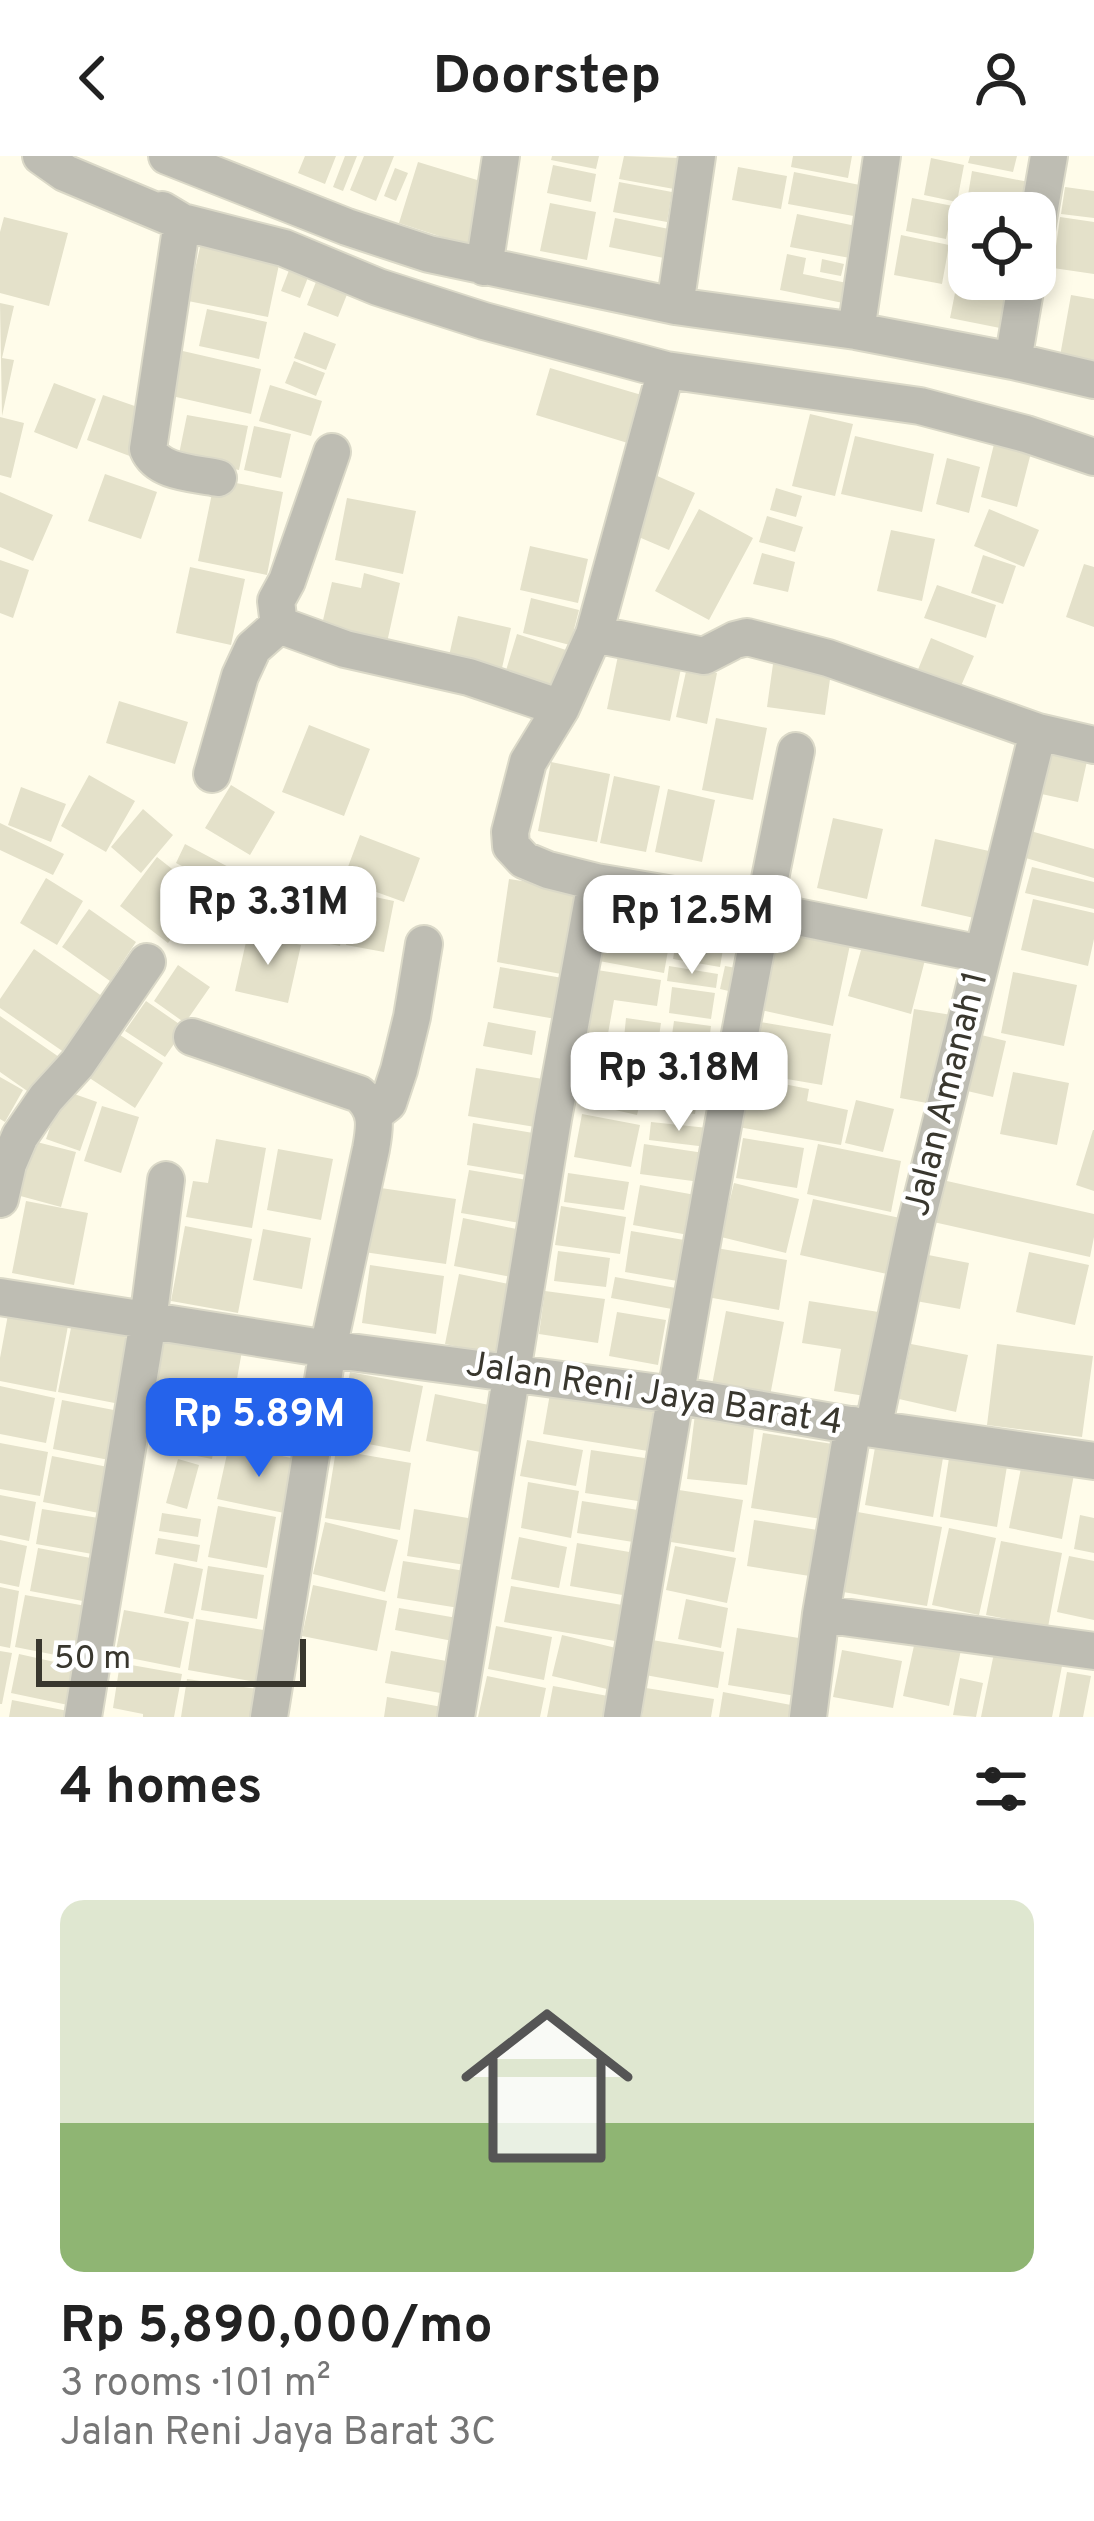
<!DOCTYPE html>
<html lang="en">
<head>
<meta charset="utf-8">
<style>
  :root { --surface:#fff; --page:#f6f6f6; --text:#222; --muted:#767676; --accent:#2563eb }
  body { margin:0; font-family:Overpass,sans-serif; background:var(--page); color:var(--text); height:100vh; display:flex; flex-direction:column; font-size:45px; white-space:nowrap }
  * { box-sizing:border-box; margin:0 }
  p { font-size:39px; color:var(--muted) }
  .icon { flex:none; width:66px; height:66px; fill:none; stroke:currentColor; stroke-width:2; stroke-linecap:round; stroke-linejoin:round }
  .map { position:relative; height:1561px; overflow:hidden }
  .panel { display:flex; flex-direction:column; background:var(--surface); flex:1 }
  .panel>* { flex:none }
  .fabs { position:absolute; left:948px; top:36px; display:grid; gap:24px }
  .fabs a { display:grid; place-items:center; width:108px; height:108px; border-radius:24px; background:var(--surface); box-shadow:0 6px 18px #0003; font-size:60px }
  .scale { position:absolute; left:36px; bottom:30px; width:270px; box-sizing:border-box; padding-left:12px; border:6px solid #39372e; border-top:0; font-size:33px; line-height:42px; white-space:nowrap; color:#39372e; -webkit-text-stroke:9px #fff; paint-order:stroke }
  .price { position:absolute; translate:-50% -102px; padding:0 27px; border-radius:24px; background:#fff; color:#222; font-size:39px; line-height:78px; filter:drop-shadow(0 3px 6px #0008) }
  .price::after { content:''; position:absolute; left:50%; top:72px; width:36px; height:27px; margin-left:-18px; background:inherit; clip-path:polygon(0 0,100% 0,50% 100%) }
  .price.selected { background:var(--accent); color:#fff }
  ul { padding:0; list-style:none }
  li { display:grid; align-content:center; gap:24px; height:636px; padding:0 60px }
  li span { display:grid; place-items:center; height:372px; border-radius:24px; color:#555 }
  li>.icon { margin-inline-start:auto }
  span .icon { width:216px; height:216px; fill:#fffc; stroke-width:1 }
  li b { font-size:51px }
  h2 { display:flex; justify-content:space-between; align-items:center; height:144px; padding:0 60px; font-size:51px }
  header { display:flex; justify-content:space-between; align-items:center; height:156px; padding:0 60px; background:var(--surface); font-size:54px; font-weight:700 }
  .map>svg:first-child { display:block }
  .building { fill:#e4e1ca }
  .lines { fill:none; stroke-linecap:round; stroke-linejoin:round }
  .street-casing { stroke:#dbd9c8; stroke-width:40 }
  .street { stroke:#bebdb3; stroke-width:36 }
  .labels { text-anchor:middle; dominant-baseline:central; stroke-width:9; stroke-linejoin:round; paint-order:stroke }
  .street-label { font-size:36px; fill:#39372e; stroke:#fff }
</style>
</head>
<body>
<header><svg class="icon" aria-label="back" viewBox="0 0 24 24"><path d="M15 5l-7 7 7 7"/></svg>Doorstep<svg class="icon" aria-label="person" viewBox="0 0 24 24"><circle cx="12" cy="8" r="4"/><path d="M4 21q1-7 8-7t8 7"/></svg></header>
<div class="map">
<svg width="1094" height="1561" viewBox="0 0 1094 1561">
  <rect width="100%" height="100%" fill="#fffcea"/>
  <!-- building -->
  <path class="building" d="M 305,0 L 336,0 L 325,28 L 298,17 Z
    M 345,0 L 357,0 L 343,35 L 333,31 Z
    M 364,0 L 394,0 L 376,45 L 350,34 Z
    M 552,0 L 599,0 L 596,13 L 551,4 Z
    M 624,0 L 680,2 L 674,33 L 619,23 Z
    M 793,0 L 852,0 L 848,22 L 791,11 Z
    M 970,0 L 1017,0 L 1013,16 L 968,7 Z
    M 931,2 L 964,9 L 957,46 L 924,39 Z
    M 418,6 L 487,27 L 467,89 L 399,67 Z
    M 553,9 L 596,18 L 591,46 L 547,37 Z
    M 738,11 L 787,20 L 781,53 L 732,44 Z
    M 395,12 L 408,17 L 396,45 L 384,40 Z
    M 972,15 L 1034,27 L 1030,51 L 968,39 Z
    M 794,16 L 865,30 L 859,61 L 788,48 Z
    M 619,26 L 672,36 L 667,66 L 613,56 Z
    M 1065,31 L 1094,35 L 1094,62 L 1061,58 Z
    M 912,42 L 953,50 L 946,83 L 906,75 Z
    M 550,47 L 596,56 L 587,104 L 540,95 Z
    M 797,58 L 856,70 L 850,102 L 790,91 Z
    M 4,61 L 68,77 L 49,150 L 0,137 L 0,76 Z
    M 1060,61 L 1094,66 L 1094,118 L 1053,112 Z
    M 615,62 L 669,73 L 664,102 L 609,91 Z
    M 967,68 L 969,68 L 969,118 L 958,116 Z
    M 901,79 L 949,89 L 942,128 L 894,119 Z
    M 202,82 L 281,99 L 268,161 L 188,145 Z
    M 787,98 L 806,102 L 803,118 L 847,127 L 843,147 L 780,134 Z
    M 822,103 L 844,108 L 841,120 L 820,116 Z
    M 293,104 L 312,111 L 300,142 L 281,135 Z
    M 321,113 L 352,126 L 338,161 L 307,149 Z
    M 958,122 L 1008,132 L 1000,172 L 950,162 Z
    M 1071,139 L 1094,143 L 1094,206 L 1060,200 Z
    M 0,147 L 14,150 L 2,202 L 14,204 L 2,260 Z
    M 207,153 L 267,166 L 259,203 L 199,190 Z
    M 304,176 L 336,188 L 326,214 L 294,202 Z
    M 174,193 L 261,213 L 251,258 L 163,238 Z
    M 294,205 L 325,217 L 316,240 L 285,227 Z
    M 550,212 L 645,240 L 631,288 L 536,259 Z
    M 54,227 L 96,243 L 77,293 L 34,276 Z
    M 270,229 L 322,245 L 311,280 L 259,265 Z
    M 103,239 L 152,256 L 135,302 L 87,284 Z
    M 810,258 L 853,268 L 835,340 L 792,330 Z
    M 187,259 L 248,270 L 239,314 L 178,303 Z
    M 0,261 L 24,267 L 11,322 L 0,319 Z
    M 254,270 L 291,278 L 281,322 L 244,314 Z
    M 855,280 L 934,298 L 922,356 L 841,338 Z
    M 996,280 L 1033,289 L 1017,351 L 981,341 Z
    M 947,302 L 980,311 L 969,357 L 936,348 Z
    M 105,318 L 157,336 L 141,383 L 88,365 Z
    M 653,318 L 695,337 L 669,394 L 627,376 Z
    M 215,323 L 283,336 L 267,419 L 198,405 Z
    M 776,332 L 802,340 L 796,361 L 770,354 Z
    M 0,336 L 53,359 L 33,405 L 0,391 Z
    M 347,342 L 416,355 L 403,418 L 335,404 Z
    M 699,353 L 753,382 L 709,464 L 655,435 Z
    M 989,353 L 1039,374 L 1024,411 L 974,390 Z
    M 767,360 L 803,371 L 795,396 L 759,386 Z
    M 891,374 L 935,383 L 922,445 L 877,435 Z
    M 530,390 L 588,403 L 578,447 L 520,434 Z
    M 762,397 L 795,406 L 788,436 L 753,428 Z
    M 983,399 L 1016,410 L 1003,448 L 971,437 Z
    M 0,404 L 29,414 L 13,462 L 0,457 Z
    M 1084,408 L 1094,411 L 1094,471 L 1066,461 Z
    M 190,411 L 245,423 L 231,489 L 176,477 Z
    M 364,417 L 400,427 L 386,491 L 320,477 L 332,426 L 361,432 Z
    M 937,429 L 996,449 L 986,482 L 924,462 Z
    M 531,442 L 579,454 L 570,489 L 523,477 Z
    M 458,460 L 511,472 L 502,512 L 449,500 Z
    M 517,478 L 566,494 L 554,536 L 504,521 Z
    M 931,482 L 974,500 L 954,546 L 912,528 Z
    M 620,490 L 683,503 L 670,565 L 607,553 Z
    M 774,501 L 832,509 L 825,559 L 767,551 Z
    M 687,511 L 717,517 L 707,568 L 676,561 Z
    M 119,545 L 188,566 L 175,608 L 106,587 Z
    M 716,562 L 767,572 L 753,644 L 702,634 Z
    M 309,569 L 370,593 L 344,660 L 282,636 Z
    M 1048,587 L 1089,596 L 1078,646 L 1037,637 Z
    M 551,606 L 610,618 L 597,686 L 538,675 Z
    M 89,619 L 135,645 L 106,696 L 61,670 Z
    M 614,620 L 660,630 L 646,696 L 600,687 Z
    M 231,629 L 275,656 L 250,699 L 205,672 Z
    M 21,631 L 66,648 L 51,686 L 8,669 Z
    M 668,633 L 715,644 L 702,706 L 655,696 Z
    M 143,653 L 173,679 L 141,717 L 111,691 Z
    M 833,662 L 883,673 L 867,743 L 817,732 Z
    M 0,667 L 64,698 L 53,719 L 0,694 Z
    M 1027,674 L 1094,693 L 1094,722 L 1019,700 Z
    M 360,679 L 420,702 L 404,746 L 343,724 Z
    M 935,683 L 998,697 L 983,764 L 921,750 Z
    M 185,688 L 236,715 L 226,733 L 176,707 Z
    M 157,701 L 205,739 L 168,787 L 120,750 Z
    M 1032,711 L 1094,726 L 1094,753 L 1025,737 Z
    M 46,722 L 83,745 L 57,789 L 20,767 Z
    M 509,723 L 588,735 L 577,821 L 497,806 Z
    M 289,724 L 350,735 L 340,790 L 279,778 Z
    M 356,737 L 394,745 L 384,796 L 346,789 Z
    M 611,738 L 676,750 L 664,817 L 599,805 Z
    M 1033,743 L 1094,757 L 1094,783 L 1088,810 L 1021,794 Z
    M 685,752 L 741,762 L 737,784 L 681,774 Z
    M 89,753 L 136,786 L 110,825 L 62,791 Z
    M 779,768 L 851,784 L 833,870 L 761,854 Z
    M 248,777 L 301,789 L 288,847 L 235,835 Z
    M 677,779 L 724,787 L 720,811 L 673,803 Z
    M 863,787 L 925,804 L 911,858 L 848,840 Z
    M 34,793 L 109,845 L 71,901 L 0,852 L 0,843 Z
    M 178,809 L 210,831 L 185,867 L 154,845 Z
    M 669,810 L 718,818 L 716,832 L 667,825 Z
    M 725,810 L 736,812 L 733,836 L 720,833 Z
    M 500,811 L 574,824 L 567,865 L 493,852 Z
    M 597,814 L 661,824 L 657,850 L 614,844 L 606,889 L 585,885 Z
    M 1013,816 L 1077,829 L 1064,890 L 1001,877 Z
    M 672,831 L 715,837 L 711,863 L 669,857 Z
    M 146,845 L 185,872 L 165,901 L 125,875 Z
    M 914,853 L 958,860 L 943,950 L 900,942 Z
    M 0,860 L 59,901 L 33,939 L 0,916 Z
    M 626,862 L 661,867 L 658,887 L 624,882 Z
    M 674,865 L 711,870 L 709,885 L 672,879 Z
    M 754,865 L 831,878 L 822,929 L 745,916 Z
    M 488,866 L 536,875 L 532,899 L 483,890 Z
    M 117,877 L 163,907 L 135,952 L 88,921 Z
    M 977,878 L 1006,885 L 993,941 L 963,934 Z
    M 611,886 L 653,891 L 649,920 L 607,914 Z
    M 664,886 L 710,893 L 704,932 L 659,925 Z
    M 476,912 L 555,925 L 547,973 L 468,960 Z
    M 597,916 L 645,927 L 637,959 L 589,948 Z
    M 1013,916 L 1069,927 L 1057,989 L 1000,978 Z
    M 0,921 L 23,934 L 5,966 L 0,963 Z
    M 748,921 L 809,933 L 807,945 L 848,954 L 841,989 L 738,971 Z
    M 648,929 L 698,936 L 695,958 L 645,952 Z
    M 63,934 L 97,946 L 80,995 L 46,983 Z
    M 856,944 L 894,953 L 883,996 L 845,987 Z
    M 102,950 L 139,961 L 121,1017 L 84,1005 Z
    M 582,958 L 640,969 L 631,1011 L 574,1001 Z
    M 651,966 L 708,972 L 707,991 L 649,984 Z
    M 473,967 L 545,979 L 538,1021 L 467,1009 Z
    M 1093,974 L 1094,974 L 1094,1035 L 1076,1029 Z
    M 743,982 L 804,992 L 797,1032 L 736,1022 Z
    M 216,983 L 266,992 L 252,1072 L 186,1061 L 193,1025 L 208,1027 Z
    M 29,984 L 76,996 L 61,1051 L 13,1038 Z
    M 644,988 L 704,997 L 700,1026 L 640,1018 Z
    M 818,988 L 901,1005 L 891,1056 L 807,1038 Z
    M 278,993 L 333,1003 L 321,1064 L 267,1054 Z
    M 469,1014 L 539,1026 L 532,1069 L 461,1057 Z
    M 568,1017 L 629,1026 L 624,1054 L 564,1046 Z
    M 938,1023 L 1094,1058 L 1094,1081 L 1090,1101 L 929,1065 Z
    M 734,1027 L 799,1043 L 786,1097 L 721,1081 Z
    M 640,1029 L 701,1040 L 694,1080 L 633,1069 Z
    M 374,1031 L 456,1043 L 446,1108 L 364,1096 Z
    M 813,1043 L 900,1062 L 887,1118 L 800,1099 Z
    M 26,1045 L 88,1057 L 74,1129 L 12,1117 Z
    M 561,1050 L 626,1061 L 620,1098 L 555,1089 Z
    M 463,1062 L 531,1076 L 522,1123 L 454,1110 Z
    M 185,1070 L 252,1083 L 238,1157 L 171,1145 Z
    M 263,1073 L 311,1082 L 302,1133 L 253,1124 Z
    M 631,1075 L 696,1086 L 689,1127 L 625,1116 Z
    M 716,1092 L 787,1104 L 779,1154 L 707,1141 Z
    M 558,1095 L 610,1102 L 606,1131 L 554,1125 Z
    M 913,1096 L 969,1107 L 960,1153 L 905,1143 Z
    M 1029,1096 L 1089,1109 L 1075,1169 L 1016,1156 Z
    M 370,1109 L 444,1120 L 436,1178 L 362,1167 Z
    M 459,1118 L 518,1130 L 504,1200 L 445,1188 Z
    M 615,1121 L 687,1134 L 683,1155 L 611,1142 Z
    M 545,1135 L 605,1143 L 598,1187 L 539,1178 Z
    M 809,1145 L 885,1157 L 871,1241 L 834,1235 L 841,1193 L 802,1187 Z
    M 9,1153 L 69,1164 L 56,1236 L 0,1225 L 0,1202 Z
    M 726,1155 L 784,1166 L 770,1240 L 712,1229 Z
    M 617,1156 L 666,1164 L 658,1209 L 609,1200 Z
    M 73,1162 L 146,1177 L 130,1250 L 58,1236 Z
    M 164,1181 L 242,1195 L 229,1267 L 151,1254 Z
    M 911,1188 L 968,1199 L 956,1256 L 899,1243 Z
    M 997,1188 L 1093,1200 L 1082,1281 L 987,1269 Z
    M 350,1216 L 423,1230 L 410,1296 L 337,1282 Z
    M 246,1226 L 288,1234 L 278,1285 L 236,1277 Z
    M 552,1226 L 657,1243 L 648,1295 L 543,1278 Z
    M 0,1230 L 55,1242 L 46,1287 L 0,1278 Z
    M 435,1238 L 499,1251 L 490,1298 L 426,1285 Z
    M 62,1244 L 124,1256 L 114,1305 L 53,1293 Z
    M 695,1258 L 755,1265 L 747,1329 L 687,1323 Z
    M 177,1262 L 218,1269 L 212,1303 L 171,1295 Z
    M 763,1277 L 839,1289 L 828,1364 L 751,1352 Z
    M 877,1280 L 945,1290 L 933,1361 L 865,1349 Z
    M 527,1284 L 583,1294 L 576,1330 L 520,1320 Z
    M 0,1287 L 48,1296 L 40,1340 L 0,1333 Z
    M 229,1289 L 301,1304 L 289,1358 L 217,1343 Z
    M 951,1289 L 1009,1298 L 997,1371 L 940,1361 Z
    M 336,1294 L 411,1307 L 400,1374 L 325,1362 Z
    M 591,1294 L 658,1304 L 651,1347 L 585,1337 Z
    M 52,1300 L 113,1312 L 104,1358 L 43,1346 Z
    M 1023,1302 L 1075,1313 L 1062,1383 L 1009,1372 Z
    M 178,1303 L 199,1309 L 187,1353 L 166,1347 Z
    M 528,1326 L 579,1335 L 571,1382 L 521,1372 Z
    M 679,1334 L 743,1344 L 734,1396 L 671,1386 Z
    M 0,1339 L 36,1346 L 29,1385 L 0,1379 Z
    M 582,1345 L 638,1354 L 633,1386 L 577,1377 Z
    M 218,1350 L 276,1361 L 267,1412 L 208,1401 Z
    M 42,1353 L 105,1363 L 98,1399 L 36,1388 Z
    M 414,1353 L 480,1364 L 472,1410 L 407,1400 Z
    M 852,1355 L 942,1371 L 927,1450 L 837,1435 Z
    M 162,1357 L 201,1363 L 198,1381 L 159,1375 Z
    M 1080,1359 L 1094,1362 L 1094,1397 L 1074,1393 Z
    M 754,1364 L 824,1375 L 816,1421 L 747,1410 Z
    M 325,1366 L 398,1384 L 385,1436 L 313,1418 Z
    M 949,1372 L 996,1382 L 979,1459 L 932,1449 Z
    M 519,1381 L 567,1391 L 559,1432 L 511,1423 Z
    M 158,1382 L 200,1389 L 197,1406 L 155,1398 Z
    M 0,1384 L 27,1390 L 19,1431 L 0,1427 Z
    M 1001,1385 L 1062,1397 L 1048,1471 L 986,1459 Z
    M 577,1387 L 641,1398 L 634,1441 L 570,1430 Z
    M 675,1390 L 736,1402 L 727,1447 L 666,1434 Z
    M 38,1392 L 96,1403 L 88,1446 L 30,1435 Z
    M 1069,1400 L 1094,1405 L 1094,1464 L 1057,1456 Z
    M 403,1405 L 471,1416 L 465,1453 L 397,1442 Z
    M 174,1407 L 203,1413 L 193,1463 L 164,1457 Z
    M 208,1410 L 264,1419 L 257,1463 L 201,1454 Z
    M 313,1429 L 387,1445 L 377,1495 L 302,1480 Z
    M 511,1430 L 628,1450 L 621,1486 L 504,1466 Z
    M 0,1431 L 19,1435 L 10,1492 L 0,1490 Z
    M 25,1439 L 86,1450 L 76,1503 L 15,1491 Z
    M 686,1443 L 728,1452 L 721,1492 L 678,1483 Z
    M 399,1452 L 463,1463 L 458,1486 L 395,1474 Z
    M 124,1454 L 189,1466 L 180,1512 L 115,1499 Z
    M 196,1463 L 276,1476 L 268,1528 L 188,1514 Z
    M 496,1470 L 552,1481 L 544,1524 L 488,1513 Z
    M 737,1472 L 805,1483 L 796,1540 L 728,1529 Z
    M 562,1479 L 616,1492 L 607,1533 L 552,1520 Z
    M 652,1484 L 724,1496 L 718,1532 L 645,1519 Z
    M 915,1485 L 961,1494 L 949,1550 L 903,1540 Z
    M 842,1494 L 902,1505 L 893,1552 L 833,1541 Z
    M 0,1495 L 12,1497 L 2,1548 L 0,1548 Z
    M 391,1495 L 452,1506 L 446,1538 L 385,1527 Z
    M 994,1497 L 1062,1510 L 1052,1561 L 981,1561 Z
    M 19,1498 L 77,1511 L 68,1549 L 11,1537 Z
    M 120,1507 L 182,1518 L 174,1561 L 143,1561 L 143,1558 L 113,1552 Z
    M 1067,1516 L 1091,1520 L 1083,1561 L 1059,1561 Z
    M 487,1520 L 546,1532 L 540,1561 L 478,1561 Z
    M 960,1522 L 983,1527 L 976,1561 L 953,1559 Z
    M 187,1523 L 264,1534 L 260,1561 L 181,1561 Z
    M 553,1530 L 619,1542 L 616,1561 L 547,1561 Z
    M 646,1532 L 714,1543 L 711,1561 L 642,1561 Z
    M 723,1536 L 791,1549 L 789,1561 L 719,1561 Z
    M 387,1541 L 442,1551 L 440,1561 L 384,1561 Z
    M 12,1544 L 78,1557 L 77,1561 L 9,1561 Z"/>
  <g class="lines">
    <!-- street casing -->
    <g class="street-casing">
      <path id="street" d="M 41,0 L 65,17 L 182,66 L 284,92 L 378,131 L 484,165 L 666,214 L 920,250 L 1026,278 L 1094,301
        M 167,0 L 347,71 L 429,98 L 675,150 L 856,175 L 1013,205 L 1094,224
        M 162,54 L 182,66 L 148,293 C 158,317 194,317 218,322
        M 1035,80 L 1049,0
        M 484,111 L 501,0
        M 675,150 L 697,0
        M 856,175 L 882,0
        M 1013,205 L 1027,123
        M 666,214 L 594,478 L 561,552 L 528,606 L 510,676 L 511,690 L 524,704 L 548,714 L 596,726 L 762,754 L 982,798
        M 332,296 L 287,425 L 276,445 L 279,469 L 345,493 L 469,521 L 561,552
        M 594,478 L 704,500 L 735,484 L 747,481 L 828,502 L 1038,576 L 1094,589
        M 212,618 L 240,520 L 253,492 L 279,469
        M 192,881 L 359,938 C 378,954 375,971 371,993 L 328,1193 L 269,1561
        M 374,958 L 388,947 L 399,914 L 412,861 L 424,788
        M 0,1043 L 8,1008 L 20,980 L 46,942 L 77,908 L 147,806
        M 0,1141 L 328,1193 L 675,1239 L 873,1273 L 1094,1305
        M 873,1273 L 915,1071 L 1038,576
        M 821,1458 L 1094,1495
        M 83,1561 L 148,1165 L 166,1024
        M 456,1561 L 553,963 L 596,726
        M 622,1561 C 675,1238 729,915 796,595
        M 808,1561 L 821,1458 L 853,1269"/>
    </g>
    <!-- street -->
    <use href="#street" class="street"/>
  </g>
  <g class="labels">
    <!-- street labels -->
    <g class="street-label">
      <text transform="translate(948 938) rotate(-76)">Jalan Amanah 1</text>
      <text transform="translate(654 1239) rotate(9)">Jalan Reni Jaya Barat 4</text>
    </g>
  </g>
</svg>
<div class="fabs">
<a><svg class="icon" aria-label="locate" viewBox="0 0 24 24"><circle cx="12" cy="12" r="6"/><path d="M12 2v4M12 18v4M2 12h4M18 12h4"/></svg></a>
</div>
<div class="scale">50 m</div>
<b class="price" style="left:268px;top:812px">Rp 3.31M</b>
<b class="price" style="left:692px;top:821px">Rp 12.5M</b>
<b class="price" style="left:679px;top:978px">Rp 3.18M</b>
<b class="price selected" style="left:259px;top:1324px">Rp 5.89M</b>
</div>
<section class="panel">
<h2>4 homes<svg class="icon" aria-label="filters" viewBox="0 0 24 24"><path d="M4 7h16M4 17h16"/><circle cx="9" cy="7" r="2"/><circle cx="15" cy="17" r="2"/></svg></h2>
<ul>
<li><span style="background:linear-gradient(#dfe7d0 60%,#8fb573 0)"><svg class="icon" aria-label="home" viewBox="0 0 24 24"><path d="M3 11l9-7 9 7M6 9v11h12V9"/></svg></span><div><b>Rp 5,890,000/mo</b><p>3 rooms · 101 m²</p><p>Jalan Reni Jaya Barat 3C</p></div></li>
</ul>
</section>
</body>
</html>
